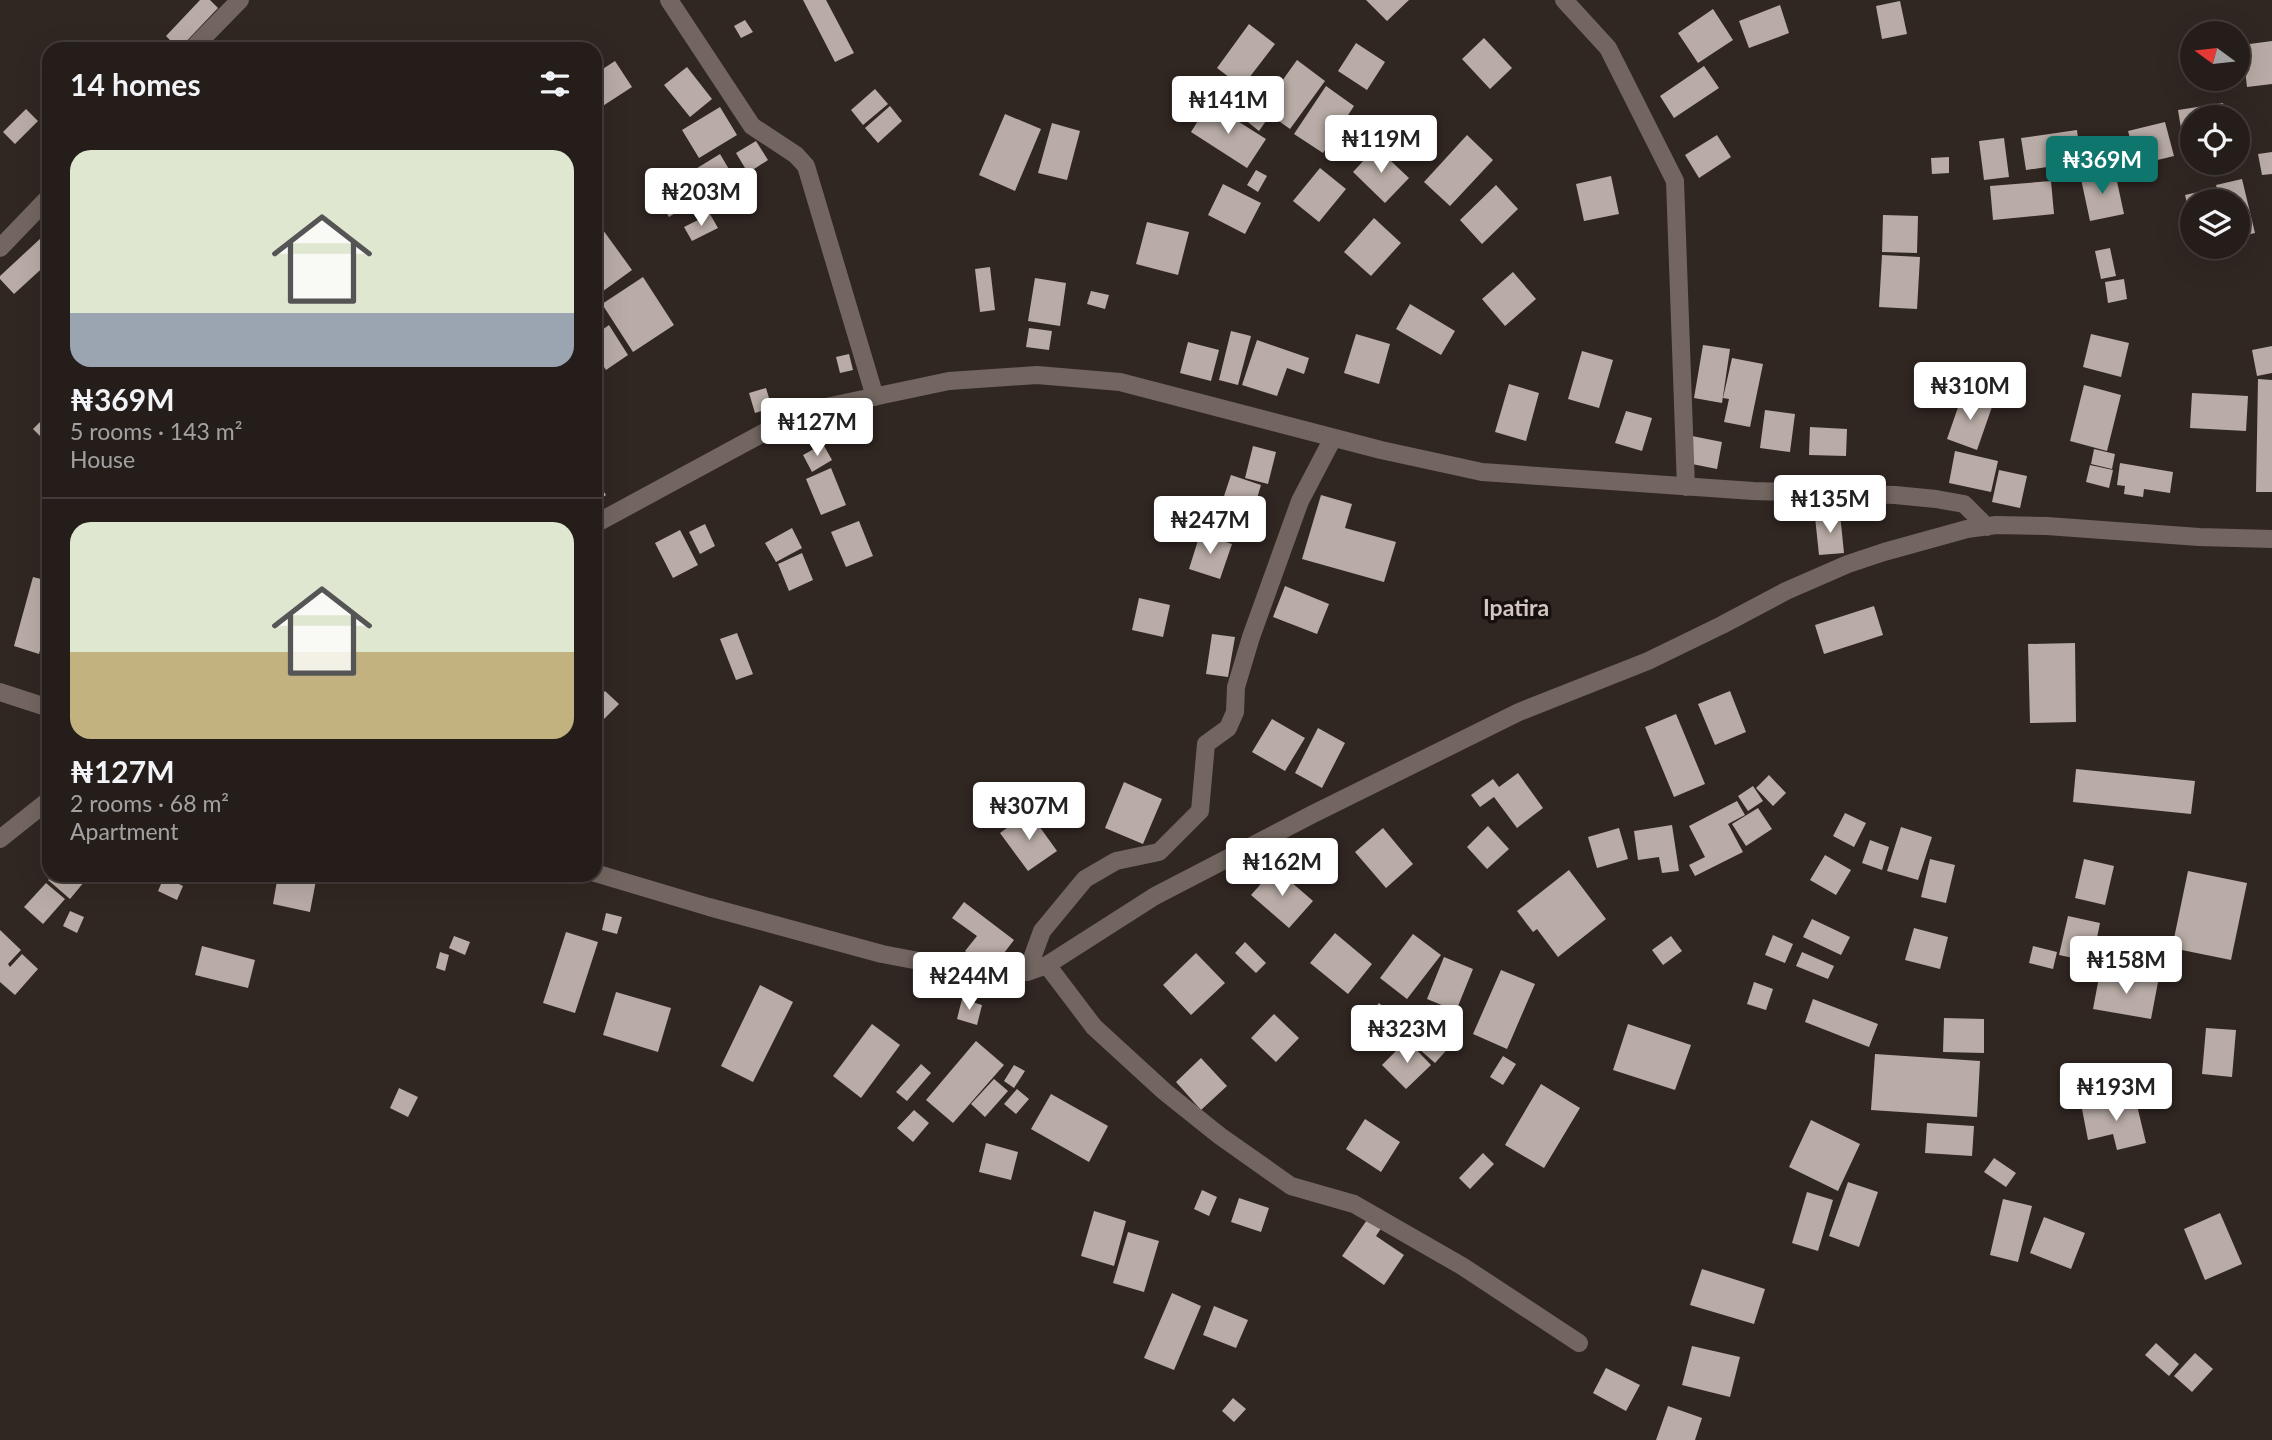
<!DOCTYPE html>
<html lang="en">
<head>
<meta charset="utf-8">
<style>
  :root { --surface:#251d1a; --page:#312a27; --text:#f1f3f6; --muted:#a3a2a2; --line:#423b39; --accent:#0f766e }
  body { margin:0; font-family:Lato,sans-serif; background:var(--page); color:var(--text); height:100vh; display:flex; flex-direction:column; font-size:26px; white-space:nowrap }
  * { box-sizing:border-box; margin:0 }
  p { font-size:23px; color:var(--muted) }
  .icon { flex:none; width:38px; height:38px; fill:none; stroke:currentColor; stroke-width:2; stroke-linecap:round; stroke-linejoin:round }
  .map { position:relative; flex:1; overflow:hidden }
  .sheet { position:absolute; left:42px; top:42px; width:560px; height:840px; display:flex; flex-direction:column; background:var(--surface); border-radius:21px; box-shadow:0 7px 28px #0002,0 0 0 2px var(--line) }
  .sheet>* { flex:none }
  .needle { width:46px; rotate:285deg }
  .fabs { position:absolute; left:2180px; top:21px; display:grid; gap:14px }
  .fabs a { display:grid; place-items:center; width:70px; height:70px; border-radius:50%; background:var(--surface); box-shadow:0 7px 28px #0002,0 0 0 2px var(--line); font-size:35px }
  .price { position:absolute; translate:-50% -60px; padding:0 16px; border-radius:7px; background:#fff; color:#222; font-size:23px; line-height:46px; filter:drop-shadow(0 2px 4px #0008) }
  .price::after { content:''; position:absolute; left:50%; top:42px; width:21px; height:16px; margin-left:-10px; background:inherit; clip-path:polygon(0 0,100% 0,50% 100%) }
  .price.on { background:var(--accent); color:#fff }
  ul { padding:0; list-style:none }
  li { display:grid; align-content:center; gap:14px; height:371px; padding:0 28px }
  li+li { border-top:2px solid var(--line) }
  li span { display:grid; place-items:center; height:217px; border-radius:21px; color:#555 }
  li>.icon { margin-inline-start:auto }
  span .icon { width:126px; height:126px; fill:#fffc; stroke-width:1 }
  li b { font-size:30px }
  h2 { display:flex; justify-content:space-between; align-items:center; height:84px; padding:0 28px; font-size:30px }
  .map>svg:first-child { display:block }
  .building { fill:#b9aca6 }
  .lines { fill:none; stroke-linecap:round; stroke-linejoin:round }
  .minor { stroke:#736661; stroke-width:18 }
  .labels { text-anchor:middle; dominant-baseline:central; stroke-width:7; stroke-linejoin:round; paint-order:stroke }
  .quarter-label { font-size:23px; font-weight:bold; fill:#d3c6c0; stroke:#16110f }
</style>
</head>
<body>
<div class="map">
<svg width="2272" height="1440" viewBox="0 0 2272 1440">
  <rect width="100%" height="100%" fill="#312722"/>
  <!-- building -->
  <path class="building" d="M 200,0 L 210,0 L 218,8 L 179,49 L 166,36 Z
    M 803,0 L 826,0 L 854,53 L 835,62 Z
    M 1366,0 L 1409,0 L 1387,21 Z
    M 1900,1 L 1907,34 L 1882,39 L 1876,6 Z
    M 1780,5 L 1789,33 L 1749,48 L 1739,21 Z
    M 1713,9 L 1733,40 L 1698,63 L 1678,33 Z
    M 745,20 L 753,32 L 741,38 L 734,26 Z
    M 1249,24 L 1275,44 L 1242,87 L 1217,68 Z
    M 1484,38 L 1512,68 L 1490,89 L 1462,59 Z
    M 2272,41 L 2272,84 L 2247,87 L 2242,45 Z
    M 1356,43 L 1385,62 L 1367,90 L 1338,71 Z
    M 1297,60 L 1325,81 L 1290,129 L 1262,109 Z
    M 615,61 L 632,87 L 595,111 L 595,74 Z
    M 1704,66 L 1719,88 L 1674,118 L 1660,96 Z
    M 687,67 L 712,99 L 690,117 L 664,85 Z
    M 1326,86 L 1354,106 L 1323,153 L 1294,134 Z
    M 875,89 L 888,104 L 863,125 L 851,110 Z
    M 1209,103 L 1266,139 L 1247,168 L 1191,132 Z
    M 2223,103 L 2225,117 L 2193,117 L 2193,152 L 2185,153 L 2178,110 Z
    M 1245,104 L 1266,121 L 1259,131 L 1238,114 Z
    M 890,106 L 902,121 L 878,143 L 865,128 Z
    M 720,107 L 737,135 L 699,158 L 682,130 Z
    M 26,109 L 38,121 L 15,144 L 3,132 Z
    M 1005,114 L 1041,129 L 1015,191 L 979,175 Z
    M 2165,122 L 2174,156 L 2137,165 L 2128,131 Z
    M 1052,123 L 1080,131 L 1067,180 L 1038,173 Z
    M 2077,130 L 2081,162 L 2026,170 L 2021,138 Z
    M 1467,135 L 1493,160 L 1450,206 L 1424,182 Z
    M 1717,135 L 1731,157 L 1699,178 L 1685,155 Z
    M 2004,138 L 2009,177 L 1984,180 L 1979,141 Z
    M 756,141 L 768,160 L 748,173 L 736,153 Z
    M 1376,147 L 1409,178 L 1385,203 L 1353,172 Z
    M 2272,152 L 2272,174 L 2262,175 L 2258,154 Z
    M 720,154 L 733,176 L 669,217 L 655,194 Z
    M 1949,157 L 1949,173 L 1932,174 L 1931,158 Z
    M 1320,168 L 1346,189 L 1319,222 L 1293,201 Z
    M 1256,170 L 1267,176 L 1258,192 L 1247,185 Z
    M 2115,172 L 2124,214 L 2090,221 L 2081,179 Z
    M 1611,176 L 1619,214 L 1584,221 L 1576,184 Z
    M 2242,179 L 2255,233 L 2238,237 L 2238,201 L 2220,201 L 2216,185 Z
    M 2051,181 L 2054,214 L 1993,220 L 1990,186 Z
    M 1223,184 L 1261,203 L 1245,234 L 1208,215 Z
    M 1496,185 L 1518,209 L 1482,244 L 1460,220 Z
    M 2211,189 L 2214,201 L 2193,201 L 2192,223 L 2185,195 Z
    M 710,214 L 718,228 L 692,241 L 684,227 Z
    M 1883,215 L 1918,216 L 1917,253 L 1882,252 Z
    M 1374,218 L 1401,243 L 1371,276 L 1344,252 Z
    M 1147,222 L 1189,232 L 1178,275 L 1136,264 Z
    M 603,230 L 632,270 L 595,297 L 595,235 Z
    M 41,238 L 49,247 L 49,262 L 14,294 L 0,279 L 0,276 Z
    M 2110,248 L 2116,276 L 2101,279 L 2095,251 Z
    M 1882,255 L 1920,257 L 1917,309 L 1879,307 Z
    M 990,267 L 995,310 L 980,312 L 975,269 Z
    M 1513,272 L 1536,299 L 1505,326 L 1482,299 Z
    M 643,277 L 674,325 L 633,352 L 602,304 Z
    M 1035,278 L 1066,283 L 1060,326 L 1028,321 Z
    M 2124,279 L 2127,299 L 2108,303 L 2105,282 Z
    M 1091,291 L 1109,295 L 1105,309 L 1087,304 Z
    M 1410,304 L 1455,331 L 1441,355 L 1396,329 Z
    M 609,325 L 628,355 L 606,370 L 595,353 L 595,335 Z
    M 1029,328 L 1052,331 L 1049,350 L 1026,347 Z
    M 1231,331 L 1251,336 L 1238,385 L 1219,380 Z
    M 1356,334 L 1390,344 L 1379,384 L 1344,373 Z
    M 2091,334 L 2129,343 L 2121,377 L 2083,367 Z
    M 1257,340 L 1309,358 L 1304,374 L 1287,368 L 1277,396 L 1242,385 Z
    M 1188,342 L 1219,350 L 1211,381 L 1180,373 Z
    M 1703,345 L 1730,349 L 1722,403 L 1694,398 Z
    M 2272,346 L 2272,373 L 2257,376 L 2252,350 Z
    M 1582,351 L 1613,360 L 1599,408 L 1568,399 Z
    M 849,354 L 853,370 L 840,373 L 836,357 Z
    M 1732,358 L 1763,364 L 1750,427 L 1724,422 L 1729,399 L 1723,398 Z
    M 2258,379 L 2272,380 L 2272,492 L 2256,492 Z
    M 1509,384 L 1539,393 L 1526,441 L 1495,432 Z
    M 2084,385 L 2121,395 L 2107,451 L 2070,441 Z
    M 766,388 L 772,408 L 755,413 L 749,393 Z
    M 1963,393 L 1993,404 L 1977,450 L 1947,439 Z
    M 2192,393 L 2248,396 L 2246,431 L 2190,428 Z
    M 1765,410 L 1795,414 L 1790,452 L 1760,448 Z
    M 1626,411 L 1652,418 L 1642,451 L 1615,443 Z
    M 49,413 L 49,445 L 33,429 Z
    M 1810,427 L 1847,429 L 1846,456 L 1809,455 Z
    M 1692,436 L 1722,442 L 1717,469 L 1687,463 Z
    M 823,444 L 832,460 L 812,472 L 803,455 Z
    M 1253,446 L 1276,452 L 1268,484 L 1245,478 Z
    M 2094,449 L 2115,454 L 2112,469 L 2091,464 Z
    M 1955,451 L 1998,461 L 1991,492 L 1949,483 Z
    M 2120,463 L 2173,472 L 2170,493 L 2144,489 L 2143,497 L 2124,494 L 2125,486 L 2117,485 Z
    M 2090,465 L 2113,470 L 2109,488 L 2086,482 Z
    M 831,468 L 846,505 L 821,515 L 806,479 Z
    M 1999,470 L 2027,476 L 2020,508 L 1992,502 Z
    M 1231,475 L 1261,485 L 1252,515 L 1221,505 Z
    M 595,479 L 606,495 L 595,503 Z
    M 1321,495 L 1352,504 L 1345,528 L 1396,542 L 1384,582 L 1302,559 Z
    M 1840,514 L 1844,553 L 1819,555 L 1815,517 Z
    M 859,521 L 873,556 L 846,567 L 831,532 Z
    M 705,524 L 715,546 L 700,554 L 689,532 Z
    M 792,528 L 802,548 L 776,562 L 765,543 Z
    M 680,530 L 698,565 L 673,578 L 655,543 Z
    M 1200,534 L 1232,544 L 1220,579 L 1189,569 Z
    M 802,553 L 813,580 L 789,591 L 778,564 Z
    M 33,577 L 49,581 L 49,617 L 39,654 L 14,646 Z
    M 1285,586 L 1329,604 L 1317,634 L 1273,617 Z
    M 1139,598 L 1170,605 L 1163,637 L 1132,630 Z
    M 1874,606 L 1883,635 L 1824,654 L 1815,625 Z
    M 737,633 L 753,674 L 736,680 L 720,639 Z
    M 1212,634 L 1235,637 L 1228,677 L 1206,674 Z
    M 2075,643 L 2076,722 L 2030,723 L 2028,644 Z
    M 605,691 L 619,704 L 604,719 L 595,711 L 595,702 Z
    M 1730,691 L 1746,732 L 1715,745 L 1698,704 Z
    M 1676,714 L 1705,784 L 1674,797 L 1645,727 Z
    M 1272,719 L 1305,738 L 1285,771 L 1252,752 Z
    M 1318,728 L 1345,743 L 1322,788 L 1295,773 Z
    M 2076,769 L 2195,781 L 2191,814 L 2073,802 Z
    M 1518,773 L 1543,808 L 1517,828 L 1494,797 L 1480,807 L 1471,795 L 1493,779 L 1499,787 Z
    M 1769,775 L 1786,793 L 1773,806 L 1756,788 Z
    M 1124,782 L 1162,799 L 1143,844 L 1105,828 Z
    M 1753,786 L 1763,801 L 1748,811 L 1738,796 Z
    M 1737,801 L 1745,815 L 1728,824 L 1743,852 L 1695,876 L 1689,865 L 1705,857 L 1689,826 Z
    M 1758,808 L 1772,829 L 1746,846 L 1732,824 Z
    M 1029,812 L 1057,851 L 1028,871 L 1000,833 Z
    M 1845,813 L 1866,823 L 1854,847 L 1833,836 Z
    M 1672,825 L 1679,871 L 1662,873 L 1659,857 L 1638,860 L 1634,831 Z
    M 1488,826 L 1509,849 L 1487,869 L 1467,847 Z
    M 1901,827 L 1932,837 L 1918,880 L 1887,871 Z
    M 1383,828 L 1413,864 L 1386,888 L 1355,852 Z
    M 1619,828 L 1628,859 L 1597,868 L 1588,837 Z
    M 1870,840 L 1889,847 L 1882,870 L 1862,863 Z
    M 1825,855 L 1851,870 L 1836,895 L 1810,880 Z
    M 1930,859 L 1955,865 L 1946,903 L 1921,897 Z
    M 2084,859 L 2114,866 L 2105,905 L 2075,898 Z
    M 1275,868 L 1313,901 L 1289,928 L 1251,895 Z
    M 1569,870 L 1606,919 L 1558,957 L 1537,929 L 1533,932 L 1517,911 Z
    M 2188,871 L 2247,883 L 2231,960 L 2172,948 Z
    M 53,875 L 87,875 L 89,876 L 70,899 L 48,880 Z
    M 278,875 L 317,875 L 310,912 L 273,904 Z
    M 164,877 L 183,886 L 177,900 L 158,891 Z
    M 46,883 L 65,899 L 43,924 L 24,907 Z
    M 964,902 L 1014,940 L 991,970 L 965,951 L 977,936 L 952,918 Z
    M 70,911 L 84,917 L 77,933 L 63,926 Z
    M 606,913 L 622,917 L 617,934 L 602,930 Z
    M 2068,916 L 2100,923 L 2092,962 L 2059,955 Z
    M 1812,919 L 1850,937 L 1841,955 L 1803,937 Z
    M 1914,928 L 1948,937 L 1940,969 L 1905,960 Z
    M 0,930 L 21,950 L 8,964 L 10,967 L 22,954 L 38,969 L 15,995 L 0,982 Z
    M 566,932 L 598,942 L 575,1013 L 543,1003 Z
    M 1335,933 L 1372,964 L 1348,994 L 1310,963 Z
    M 1413,934 L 1441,955 L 1407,999 L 1380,978 Z
    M 1773,935 L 1793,944 L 1785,963 L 1765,955 Z
    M 454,936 L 470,942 L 465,955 L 449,948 Z
    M 1671,936 L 1682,951 L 1663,965 L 1652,950 Z
    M 1245,942 L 1266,963 L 1256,973 L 1235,953 Z
    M 202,946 L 255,960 L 248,988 L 195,975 Z
    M 2033,946 L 2057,952 L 2053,969 L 2029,963 Z
    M 440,952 L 449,955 L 445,971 L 436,968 Z
    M 1802,952 L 1834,966 L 1828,979 L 1796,966 Z
    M 1196,953 L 1225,983 L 1191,1015 L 1163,985 Z
    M 1444,957 L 1473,969 L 1456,1011 L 1427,999 Z
    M 1501,970 L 1535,984 L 1507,1049 L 1473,1034 Z
    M 2100,972 L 2158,982 L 2151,1019 L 2093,1009 Z
    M 1754,982 L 1773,989 L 1766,1010 L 1747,1004 Z
    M 760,985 L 793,1002 L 753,1082 L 721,1066 Z
    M 616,992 L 671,1008 L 658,1052 L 603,1035 Z
    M 962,999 L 982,1005 L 977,1025 L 957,1019 Z
    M 1813,999 L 1878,1024 L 1869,1047 L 1805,1022 Z
    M 1379,1003 L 1399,1021 L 1376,1047 L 1356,1029 Z
    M 1274,1014 L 1299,1038 L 1276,1062 L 1251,1038 Z
    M 1944,1018 L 1984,1019 L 1984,1053 L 1943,1052 Z
    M 1426,1020 L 1452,1044 L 1435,1063 L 1409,1040 Z
    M 872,1024 L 900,1045 L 861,1098 L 833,1076 Z
    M 1628,1024 L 1691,1045 L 1675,1090 L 1613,1070 Z
    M 2206,1028 L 2236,1030 L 2232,1077 L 2202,1074 Z
    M 1407,1040 L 1431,1065 L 1406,1089 L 1382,1065 Z
    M 976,1041 L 1004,1065 L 953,1123 L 926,1100 Z
    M 1875,1054 L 1980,1061 L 1977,1117 L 1871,1110 Z
    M 1503,1056 L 1516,1064 L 1503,1085 L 1490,1077 Z
    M 1201,1058 L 1227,1086 L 1201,1110 L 1176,1082 Z
    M 921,1064 L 931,1073 L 907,1101 L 896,1092 Z
    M 1014,1065 L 1025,1071 L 1014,1088 L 1004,1081 Z
    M 994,1079 L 1008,1091 L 985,1117 L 971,1104 Z
    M 1541,1084 L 1580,1108 L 1544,1168 L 1505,1145 Z
    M 399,1088 L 418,1097 L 408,1117 L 390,1108 Z
    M 1017,1089 L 1029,1099 L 1016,1114 L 1004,1104 Z
    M 1051,1094 L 1108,1126 L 1089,1162 L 1031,1129 Z
    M 2135,1097 L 2146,1143 L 2117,1150 L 2113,1134 L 2088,1140 L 2082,1109 Z
    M 914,1110 L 929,1123 L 913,1142 L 897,1128 Z
    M 1365,1119 L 1400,1142 L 1381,1172 L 1346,1149 Z
    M 1811,1120 L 1860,1144 L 1838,1191 L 1789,1167 Z
    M 1927,1123 L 1974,1126 L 1972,1156 L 1925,1153 Z
    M 986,1143 L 1018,1152 L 1011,1180 L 979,1172 Z
    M 1483,1153 L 1494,1164 L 1470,1189 L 1459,1178 Z
    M 1994,1158 L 2016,1173 L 2006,1187 L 1984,1172 Z
    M 1848,1182 L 1878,1192 L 1859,1247 L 1829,1236 Z
    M 1202,1190 L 1217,1197 L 1209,1216 L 1194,1209 Z
    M 1807,1192 L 1833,1200 L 1818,1251 L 1792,1243 Z
    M 1239,1198 L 1269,1208 L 1261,1232 L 1231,1222 Z
    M 2003,1199 L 2032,1206 L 2018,1262 L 1990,1255 Z
    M 1094,1211 L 1126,1221 L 1114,1266 L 1081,1256 Z
    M 2220,1213 L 2242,1264 L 2205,1280 L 2184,1229 Z
    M 1369,1217 L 1382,1227 L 1376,1236 L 1404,1255 L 1384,1285 L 1342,1256 Z
    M 2044,1217 L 2085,1233 L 2071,1269 L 2030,1253 Z
    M 1128,1232 L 1159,1241 L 1144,1292 L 1113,1283 Z
    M 1702,1269 L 1765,1289 L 1754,1324 L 1690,1305 Z
    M 1172,1293 L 1201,1306 L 1174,1370 L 1144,1358 Z
    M 1214,1306 L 1248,1320 L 1236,1348 L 1203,1335 Z
    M 2156,1343 L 2179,1364 L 2169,1376 L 2145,1355 Z
    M 1692,1346 L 1740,1357 L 1730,1397 L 1682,1385 Z
    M 2195,1353 L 2213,1369 L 2192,1392 L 2174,1376 Z
    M 1606,1368 L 1640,1385 L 1626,1411 L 1593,1393 Z
    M 1233,1398 L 1246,1409 L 1234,1422 L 1222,1411 Z
    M 1668,1406 L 1702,1418 L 1695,1440 L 1656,1440 Z"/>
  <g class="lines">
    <!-- minor -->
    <path class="minor" d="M 669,0 L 752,126 L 796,155 L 806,166 L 875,397
      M 1564,0 L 1608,48 L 1675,181 L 1686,487
      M 192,49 L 240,0
      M 0,248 L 49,197
      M 595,524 L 802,412 L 949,381 L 1037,375 L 1120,382 L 1381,450 L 1482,472 L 1753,491 L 1895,495 L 1936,499 L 1964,504 L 1987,527
      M 0,692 L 49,708
      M 0,839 L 49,800
      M 595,873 L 709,907 L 882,954 L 956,968 L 999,972 L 1027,972 L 1047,965 L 1155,896 L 1313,814 L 1519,712 L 1648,661 L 1722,625 L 1786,591 L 1848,564 L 1884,552 L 1967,529 L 1996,525 L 2047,526 L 2199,537 L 2272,539
      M 1047,965 L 1094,1027 L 1165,1092 L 1220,1136 L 1291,1186 L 1354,1204 L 1462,1266 L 1579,1343
      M 1027,972 L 1042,931 L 1085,879 L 1116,861 L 1159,852 L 1200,811 L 1206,744 L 1228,728 L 1235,712 L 1236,687 L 1251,637 L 1300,501 L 1333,438"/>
  </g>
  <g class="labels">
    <!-- quarter labels -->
    <g class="quarter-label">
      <text x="1516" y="607">Ipatira</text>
    </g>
  </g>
</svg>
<div class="fabs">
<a><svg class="needle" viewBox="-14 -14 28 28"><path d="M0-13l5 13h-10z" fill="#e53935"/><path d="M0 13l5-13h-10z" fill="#a3a2a2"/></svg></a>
<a><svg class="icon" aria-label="locate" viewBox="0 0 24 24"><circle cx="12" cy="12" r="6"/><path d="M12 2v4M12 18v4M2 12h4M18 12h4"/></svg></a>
<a><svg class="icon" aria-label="layers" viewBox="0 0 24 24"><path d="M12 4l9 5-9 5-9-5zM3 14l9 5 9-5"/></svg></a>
</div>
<b class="price" style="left:1228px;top:136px">₦141M</b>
<b class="price" style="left:1381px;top:175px">₦119M</b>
<b class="price on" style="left:2102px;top:196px">₦369M</b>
<b class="price" style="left:701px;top:228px">₦203M</b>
<b class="price" style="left:1970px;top:422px">₦310M</b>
<b class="price" style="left:817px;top:458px">₦127M</b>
<b class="price" style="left:1830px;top:535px">₦135M</b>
<b class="price" style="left:1210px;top:556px">₦247M</b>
<b class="price" style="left:1029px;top:842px">₦307M</b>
<b class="price" style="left:1282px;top:898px">₦162M</b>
<b class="price" style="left:2126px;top:996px">₦158M</b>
<b class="price" style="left:969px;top:1012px">₦244M</b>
<b class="price" style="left:1407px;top:1065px">₦323M</b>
<b class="price" style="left:2116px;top:1123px">₦193M</b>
<section class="sheet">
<h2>14 homes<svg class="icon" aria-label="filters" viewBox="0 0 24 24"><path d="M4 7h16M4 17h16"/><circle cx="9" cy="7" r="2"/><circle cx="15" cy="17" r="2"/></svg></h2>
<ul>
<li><span style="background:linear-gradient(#dfe7d0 75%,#9aa5b1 0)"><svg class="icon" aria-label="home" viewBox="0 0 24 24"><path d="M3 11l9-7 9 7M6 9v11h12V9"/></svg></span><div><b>₦369M</b><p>5 rooms · 143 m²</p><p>House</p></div></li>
<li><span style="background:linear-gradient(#dfe7d0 60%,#c2b280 0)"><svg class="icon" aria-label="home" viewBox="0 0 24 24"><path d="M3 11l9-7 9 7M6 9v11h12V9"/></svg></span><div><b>₦127M</b><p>2 rooms · 68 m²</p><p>Apartment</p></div></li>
</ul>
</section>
</div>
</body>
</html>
